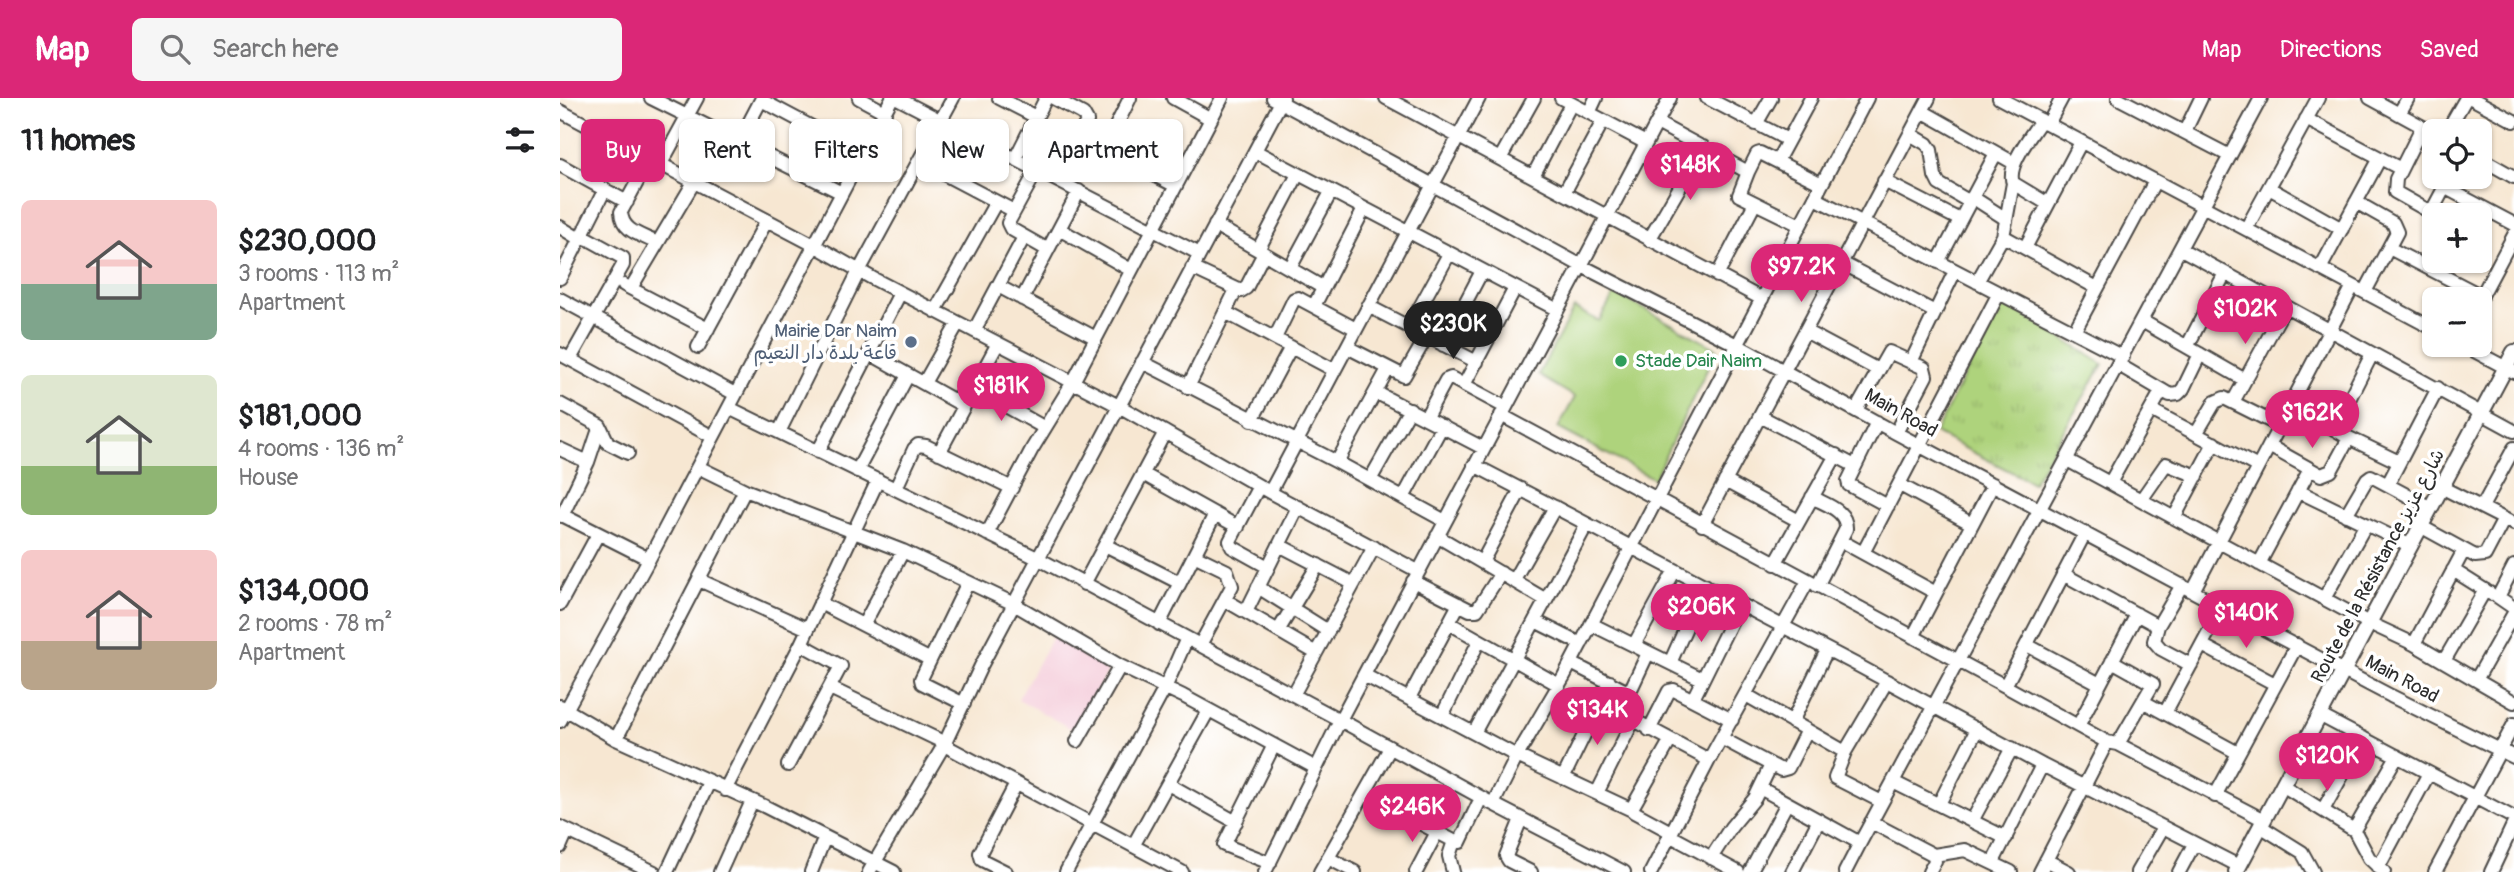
<!DOCTYPE html>
<html lang="en">
<head>
<meta charset="utf-8">
<style>
  :root { --surface:#fff; --page:#f6f6f6; --text:#202124; --muted:#757577; --accent:#db2777 }
  body { margin:0; font-family:Pangolin,"Playpen Sans Arabic",sans-serif; background:var(--page); color:var(--text); height:100vh; display:flex; flex-direction:column; font-size:26px; white-space:nowrap }
  * { box-sizing:border-box; margin:0 }
  p { font-size:23px; color:var(--muted) }
  .icon { flex:none; width:38px; height:38px; fill:none; stroke:currentColor; stroke-width:2; stroke-linecap:round; stroke-linejoin:round }
  .map { position:relative; flex:1; overflow:hidden }
  .details { display:flex; flex-direction:column; background:var(--surface); width:560px }
  .details>* { flex:none }
  .banner { position:absolute; left:21px; top:21px; width:665px; height:63px; display:flex; gap:14px }
  .buttons { position:absolute; left:1862px; top:21px; display:grid; gap:14px }
  .buttons a { display:grid; place-items:center; width:70px; height:70px; border-radius:10px; background:var(--surface); box-shadow:0 2px 5px #0004; font-size:35px }
  .price { position:absolute; translate:-50% -60px; padding:0 16px; border-radius:24px; background:var(--accent); color:#fff; font-size:23px; line-height:46px; filter:drop-shadow(0 2px 4px #0008) }
  .price::after { content:''; position:absolute; left:50%; top:42px; width:21px; height:16px; margin-left:-10px; background:inherit; clip-path:polygon(0 0,100% 0,50% 100%) }
  .price.selected { background:#222; color:#fff }
  ul { padding:0; list-style:none }
  li { display:flex; align-items:center; gap:21px; height:175px; padding:0 21px }
  li span { display:grid; place-items:center; flex:none; width:196px; height:140px; border-radius:10px; color:#555 }
  li>.icon { margin-inline-start:auto }
  span .icon { width:84px; height:84px; fill:#fffc; stroke-width:1 }
  li b { font-size:30px }
  h2 { display:flex; justify-content:space-between; align-items:center; height:84px; padding:0 21px; font-size:30px }
  .chip { padding:0 24px; border-radius:10px; background:var(--surface); box-shadow:0 2px 5px #0004; font-size:24px; line-height:63px }
  .chip.selected { background:var(--accent); color:#fff }
  header { display:flex; align-items:center; gap:42px; box-sizing:border-box; height:98px; padding:0 35px; background:var(--accent); color:#fff }
  header strong { font-size:33px }
  nav { display:flex; gap:38px; margin-inline-start:auto; font-size:24px }
  .search { width:490px; height:63px; background:var(--page); display:flex; align-items:center; gap:18px; box-sizing:border-box; padding:0 24px; border-radius:10px; color:var(--muted); font-size:26px }
  main { display:flex; flex:1; min-height:0 }
  .map>svg:first-child { display:block }
  .built { fill:#f5cfdc }
  .park { fill:url(#park-tufts); stroke:#6c7f54; stroke-width:2 }
  .garden { fill:#aed37c; stroke:#6c7f54; stroke-width:2 }
  .lines { fill:none; stroke-linecap:round; stroke-linejoin:round }
  .minor-casing { stroke:#4a4744; stroke-width:16 }
  .major-casing { stroke:#4a4744; stroke-width:18 }
  .minor { stroke:#fff; stroke-width:12 }
  .major { stroke:#fff; stroke-width:14 }
  .service-dot { fill:#5c6f8a; stroke:#fff; stroke-width:2.5 }
  .leisure-dot { fill:#2e9e5b; stroke:#fff; stroke-width:2.5 }
  .labels { text-anchor:middle; dominant-baseline:central; stroke-width:7; stroke-linejoin:round; paint-order:stroke }
  .service-label { font-size:19px; fill:#4e5e75; stroke:#fff; text-anchor:end }
  .leisure-label { font-size:19px; fill:#27864d; stroke:#fff; text-anchor:start }
  .street-label { font-size:19px; fill:#2b2b2b; stroke:#fff }
</style>
</head>
<body>
<header>
<strong>Map</strong>
<div class="search"><svg class="icon" aria-label="search" viewBox="0 0 24 24"><circle cx="10" cy="10" r="6"/><path d="M15 15l6 6"/></svg>Search here</div>
<nav><a>Map</a><a>Directions</a><a>Saved</a></nav>
</header>
<main>
<section class="details">
<h2>11 homes<svg class="icon" aria-label="filters" viewBox="0 0 24 24"><path d="M4 7h16M4 17h16"/><circle cx="9" cy="7" r="2"/><circle cx="15" cy="17" r="2"/></svg></h2>
<ul>
<li><span style="background:linear-gradient(#f6c9c9 60%,#7fa58c 0)"><svg class="icon" aria-label="home" viewBox="0 0 24 24"><path d="M3 11l9-7 9 7M6 9v11h12V9"/></svg></span><div><b>$230,000</b><p>3 rooms · 113 m²</p><p>Apartment</p></div></li>
<li><span style="background:linear-gradient(#dfe7d0 65%,#8fb573 0)"><svg class="icon" aria-label="home" viewBox="0 0 24 24"><path d="M3 11l9-7 9 7M6 9v11h12V9"/></svg></span><div><b>$181,000</b><p>4 rooms · 136 m²</p><p>House</p></div></li>
<li><span style="background:linear-gradient(#f6c9c9 65%,#b9a48a 0)"><svg class="icon" aria-label="home" viewBox="0 0 24 24"><path d="M3 11l9-7 9 7M6 9v11h12V9"/></svg></span><div><b>$134,000</b><p>2 rooms · 78 m²</p><p>Apartment</p></div></li>
</ul>
</section>
<div class="map">
<svg width="1954" height="774" viewBox="0 0 1954 774">
  <defs>
    <pattern id="park-tufts" width="24" height="20" patternUnits="userSpaceOnUse" patternTransform="scale(1.75)"><rect width="24" height="20" fill="#aed37c"/><path d="M3 7l-1-3M5 7V3M7 7l1-3M15 17l-1-3M17 17v-4M19 17l1-3" fill="none" stroke="#96b56b"/></pattern>
  </defs>
  <rect width="100%" height="100%" fill="#fff"/>
  <filter id="ink" filterUnits="userSpaceOnUse"><feTurbulence type="fractalNoise" baseFrequency=".0143" numOctaves="2"/><feDisplacementMap in="SourceGraphic" scale="14" xChannelSelector="R" yChannelSelector="G"/><feConvolveMatrix kernelMatrix="1 2 1 2 8 2 1 2 1" color-interpolation-filters="sRGB"/></filter>
  <filter id="wash" filterUnits="userSpaceOnUse"><feTurbulence type="fractalNoise" baseFrequency=".00686" numOctaves="4" result="noise"/><feDisplacementMap in="SourceGraphic" scale="28" xChannelSelector="R" yChannelSelector="G"/><feGaussianBlur stdDeviation="1.57" result="paint"/><feColorMatrix in="noise" values="0 0 0 0 0 0 0 0 0 0 0 0 0 0 0 0 0 1.4 0 .05"/><feComposite in="paint" operator="in"/></filter>
  <g filter="url(#wash)">
    <rect width="100%" height="100%" fill="#f7e7d2"/>
    <!-- built -->
    <path class="built" d="M 495,534 L 552,566 L 515,633 L 458,601 Z"/>
    <!-- park -->
    <path class="park" d="M 1442,203 L 1543,266 L 1473,385 L 1375,335 Z"/>
    <!-- garden -->
    <path class="garden" d="M 1055,195 L 1157,251 L 1094,381 L 998,330 L 1015,299 L 978,277 L 1014,210 L 1039,223 Z"/>
  </g>
  <g filter="url(#ink)">
    <g class="lines">
      <!-- minor casing -->
      <g class="minor-casing">
        <path id="minor" d="M 91,0 L 282,95
          M 299,0 L 325,14
          M 337,0 L 640,156
          M 439,0 L 476,19
          M 493,0 L 523,16 L 527,23 L 496,82
          M 613,0 L 651,21
          M 713,0 L 1020,167 L 1177,247 L 1336,335 L 1662,509 L 1831,598 L 1954,659
          M 826,0 L 1202,201
          M 1001,0 L 1086,45
          M 1147,0 L 1228,42
          M 1439,0 L 1874,231
          M 1558,0 L 1670,58
          M 1810,0 L 1874,35
          M 1911,0 L 1954,23
          M 201,2 L 303,56
          M 0,13 L 254,147 L 312,180 L 559,308 L 713,396 L 858,473
          M 1362,13 L 1454,65
          M 1029,15 L 1036,0
          M 1839,16 L 1848,0
          M 1746,21 L 1841,71
          M 1481,22 C 1471,38 1446,68 1453,85 L 1488,106
          M 1097,25 L 1188,74 L 1197,56 L 1200,55 L 1262,86
          M 1196,26 L 1211,0
          M 1488,26 L 1502,0
          M 1862,29 L 1836,81 L 1835,94 L 1865,111 L 1873,111 L 1890,79
          M 1625,33 L 1641,0
          M 1887,33 L 1906,0
          M 1350,36 L 1367,46 L 1371,52 L 1375,78 L 1379,86 L 1410,104
          M 519,39 L 616,88
          M 179,44 L 202,0
          M 544,52 L 570,0
          M 695,53 L 996,211
          M 90,60 L 61,114 C 62,134 82,137 97,145
          M 1920,60 L 1954,79
          M 455,61 L 486,0
          M 940,61 L 974,0
          M 359,63 L 454,113
          M 1217,63 L 1251,0
          M 101,66 L 137,0
          M 0,67 L 67,104
          M 477,72 L 448,125 L 451,131 L 488,152
          M 1188,74 L 1179,97 L 1240,127
          M 973,78 L 1011,6
          M 1324,83 L 1400,122
          M 1884,89 L 1954,126
          M 1709,90 L 1782,131
          M 1004,95 L 1043,23
          M 1412,99 L 1443,119 L 1446,123 L 1443,138 L 1417,184
          M 1255,100 L 1563,259
          M 1796,104 L 1833,125 L 1837,134 L 1805,194
          M 1446,123 L 1453,85
          M 655,127 L 762,189
          M 0,129 L 21,142
          M 499,131 L 571,172
          M 1686,131 L 1758,0
          M 1443,138 L 1537,190
          M 1089,142 L 1143,49
          M 1465,150 L 1521,44
          M 1829,150 L 1922,198
          M 1621,151 L 1954,333
          M 698,152 L 738,76
          M 1378,164 L 1436,55
          M 1282,165 L 1375,214
          M 632,170 L 681,193 L 686,190 L 704,155
          M 730,170 L 771,94
          M 1760,171 L 1820,60
          M 1157,178 L 1195,105
          M 0,180 L 45,91
          M 64,187 L 148,231
          M 438,188 L 536,240
          M 71,190 L 134,84
          M 0,201 L 175,296
          M 462,201 L 519,93
          M 1920,201 L 1954,137
          M 754,208 L 804,111
          M 808,208 L 917,264
          M 375,213 L 436,104
          M 665,214 L 774,272
          M 1582,223 L 1685,282
          M 849,229 L 889,156
          M 414,233 L 464,139
          M 1245,233 L 1318,272
          M 1514,234 L 1595,83
          M 715,240 L 734,201 L 738,200 L 796,231
          M 883,247 L 922,173
          M 1903,247 L 1954,274
          M 138,249 L 207,122
          M 787,249 L 844,278 L 867,238
          M 1627,249 L 1665,175
          M 309,255 L 404,308
          M 0,256 L 153,339
          M 10,261 L 63,167 L 63,160 L 23,138
          M 582,264 L 777,364 L 885,423
          M 1351,264 L 1395,173
          M 1559,267 L 1610,297 L 1618,296 L 1623,291 L 1640,256
          M 364,285 L 398,225
          M 904,287 L 955,190
          M 628,289 L 676,192
          M 414,290 L 485,330
          M 817,295 L 923,350
          M 1673,304 L 1725,209
          M 1731,305 L 1789,340 L 1839,364
          M 0,306 L 40,328 L 48,345 L 68,355
          M 169,310 L 479,461 L 780,622 L 933,706 L 957,658 L 1004,578 L 1307,0
          M 1296,312 L 1329,254 L 1364,270 L 1366,278 L 1336,335
          M 1591,312 L 1698,369
          M 941,317 L 1445,588 L 1547,644 L 1558,646 L 1704,722
          M 1200,318 L 1295,368
          M 866,319 L 886,282 L 891,280 L 945,309
          M 692,322 L 731,249
          M 1317,324 L 1288,383 L 1289,387 L 1328,408
          M 1774,331 L 1812,256
          M 219,334 L 299,173 L 393,0
          M 1636,336 L 1655,304 L 1664,300 L 1720,328
          M 1709,348 L 1761,377 L 1771,373 L 1789,340
          M 0,351 L 28,364
          M 258,354 L 340,195
          M 379,355 L 438,245
          M 1507,362 L 1809,525 L 1854,546 L 1954,604
          M 777,364 L 828,271
          M 914,367 L 1299,568 L 1482,667 L 1679,768
          M 138,369 L 185,392 L 343,453 L 454,506 L 560,568 L 623,598 L 756,670
          M 297,373 L 348,277
          M 583,376 L 678,429
          M 810,382 L 850,311
          M 1165,383 L 1239,423
          M 1550,385 L 1602,292
          M 1828,386 L 1878,290
          M 1340,387 L 1412,426
          M 699,388 L 670,443 L 672,449 L 708,469
          M 336,390 L 354,351 L 358,347 L 366,348 L 452,390
          M 1883,390 L 1954,426
          M 1738,393 L 1851,448
          M 710,394 L 919,0
          M 1252,399 C 1266,407 1287,412 1286,431 L 1257,488
          M 843,400 L 882,328
          M 1581,402 L 1606,366 L 1637,378
          M 1922,409 L 1954,350
          M 0,416 L 89,461
          M 1786,417 L 1807,381 L 1811,378 L 1871,410
          M 2,418 L 28,364 L 40,328
          M 1614,420 L 1654,345
          M 1142,427 L 1369,0
          M 1862,429 L 1915,458 L 1925,457 L 1944,421
          M 427,436 L 472,351 L 513,284 L 662,0
          M 877,438 L 986,502
          M 1281,443 L 1376,495
          M 545,447 L 620,485
          M 719,447 L 794,486
          M 1303,455 L 1439,195
          M 634,457 L 667,473 L 672,488 L 640,547
          M 922,464 L 961,391
          M 1215,466 L 1276,357
          M 1699,466 L 1750,371
          M 1954,468 L 1938,499 L 1954,510
          M 1893,472 L 1931,496
          M 1503,476 L 1598,528
          M 139,482 L 248,531
          M 853,483 L 910,512 L 917,512 L 941,475
          M 953,483 L 995,409
          M 524,486 L 605,334
          M 1622,487 L 1598,528 L 1594,543 L 1601,551 L 1631,567
          M 698,489 L 768,533
          M 1633,493 L 1793,188
          M 1765,499 L 1806,426
          M 665,502 L 756,555
          M 260,505 L 369,561
          M 0,506 L 38,436
          M 686,514 L 738,409
          M 975,523 L 1021,546
          M 889,525 L 999,587
          M 304,526 L 343,453
          M 599,526 L 655,416
          M 1031,526 L 1142,581
          M 718,533 L 758,467
          M 1353,539 L 1433,386
          M 1854,546 L 1904,452
          M 1074,547 L 1115,472
          M 1467,547 L 1540,586
          M 1642,547 L 1715,586
          M 1552,563 L 1593,586 L 1558,646
          M 1884,563 L 1925,492
          M 1011,565 L 1066,593 L 1072,589 L 1088,555
          M 1110,565 L 1145,487
          M 804,577 L 957,658 L 1072,712
          M 1916,582 L 1954,515
          M 1445,588 L 1525,435
          M 270,590 L 385,645
          M 733,597 L 814,449
          M 1186,597 L 1285,654
          M 849,600 L 899,506
          M 1133,601 L 1180,506
          M 1040,604 L 1149,662
          M 1584,604 L 1678,655
          M 404,606 L 362,585 L 361,581 L 408,484
          M 0,608 L 56,641 L 204,708 L 334,774
          M 1605,615 L 1662,509
          M 1759,617 L 1954,720
          M 882,618 L 919,543
          M 0,623 L 89,461 L 332,0
          M 1232,624 L 1267,552
          M 1518,628 L 1577,516
          M 1089,632 L 1109,593 L 1114,592 L 1172,622
          M 914,635 L 1027,426
          M 1161,640 L 1221,672 L 1228,670 L 1247,632
          M 56,641 L 185,392
          M 517,643 L 560,568
          M 1110,643 L 1072,710 L 1074,714 L 1111,734
          M 384,647 L 622,774
          M 228,667 L 281,568 L 241,546
          M 1003,680 L 1050,584
          M 1333,684 L 1446,740
          M 608,686 L 676,724
          M 1722,687 L 1794,732
          M 1200,690 L 1300,745 L 1285,774
          M 165,692 L 241,546 L 318,382
          M 1037,695 L 1073,623
          M 804,696 L 894,743
          M 1655,698 L 1737,547
          M 1322,704 L 1275,680 L 1285,654 L 1327,583
          M 933,706 L 1064,774
          M 1379,706 L 1417,631
          M 1763,712 L 1803,640
          M 961,721 L 946,758 L 949,763 L 971,774
          M 1412,723 L 1452,650
          M 1311,724 L 1374,757 L 1375,763 L 1369,774
          M 1700,728 L 1742,754 L 1753,774
          M 0,729 L 94,774
          M 1109,737 L 1178,774
          M 1300,745 L 1701,0
          M 573,748 L 648,613
          M 0,749 L 7,733
          M 1374,757 L 1405,752 L 1451,774
          M 768,760 L 795,774
          M 1151,760 L 1171,729 L 1195,700 L 1211,667
          M 1486,762 L 1509,774
          M 1433,764 L 1482,667
          M 710,765 L 664,747 L 714,647
          M 1818,770 L 1869,675
          M 107,774 L 149,684
          M 160,774 L 192,703
          M 251,774 L 265,739
          M 309,774 L 384,647 L 421,568 L 723,0
          M 446,774 L 422,762 L 420,755 L 456,686
          M 506,774 L 605,590 L 627,540
          M 705,774 L 780,622 L 1110,0
          M 760,774 L 830,650
          M 856,774 L 877,734
          M 893,774 L 889,758 L 894,743 L 900,744 L 921,700
          M 1091,774 L 1149,662 L 1248,483
          M 1190,774 L 1227,705
          M 1232,774 L 1259,722
          M 1480,774 L 1547,644
          M 1577,774 L 1603,729
          M 1619,774 L 1634,746
          M 1824,774 L 1809,760 L 1794,732 L 1837,658
          M 1875,774 L 1954,626
          M 1931,774 L 1954,725"/>
      </g>
      <!-- major casing -->
      <g class="major-casing">
        <path id="major" d="M 1676,774 L 1954,254"/>
      </g>
      <!-- minor -->
      <use href="#minor" class="minor"/>
      <!-- major -->
      <use href="#major" class="major"/>
    </g>
  </g>
  <!-- markers -->
  <circle class="service-dot" cx="351" cy="244" r="7"/>
  <circle class="leisure-dot" cx="1061" cy="263" r="7"/>
  <g class="labels">
    <!-- service labels -->
    <g class="service-label">
      <text x="337" y="233">Mairie Dar Naim<tspan x="337" dy="22">قاعة بلدة دار النعيم</tspan></text>
    </g>
    <!-- leisure labels -->
    <g class="leisure-label">
      <text x="1075" y="263">Stade Dair Naim</text>
    </g>
    <!-- street labels -->
    <g class="street-label">
      <text transform="translate(1341 315) rotate(29)">Main Road</text>
      <text transform="translate(1818 468) rotate(-62)">Route de la Résistance شارع عزيز</text>
      <text transform="translate(1842 581) rotate(28)">Main Road</text>
    </g>
  </g>
</svg>
<div class="buttons">
<a><svg class="icon" aria-label="locate" viewBox="0 0 24 24"><circle cx="12" cy="12" r="6"/><path d="M12 2v4M12 18v4M2 12h4M18 12h4"/></svg></a>
<a>+</a>
<a>−</a>
</div>
<b class="price" style="left:1130px;top:104px">$148K</b>
<b class="price" style="left:1241px;top:206px">$97.2K</b>
<b class="price" style="left:1685px;top:248px">$102K</b>
<b class="price selected" style="left:893px;top:263px">$230K</b>
<b class="price" style="left:441px;top:325px">$181K</b>
<b class="price" style="left:1752px;top:352px">$162K</b>
<b class="price" style="left:1141px;top:546px">$206K</b>
<b class="price" style="left:1686px;top:552px">$140K</b>
<b class="price" style="left:1037px;top:649px">$134K</b>
<b class="price" style="left:1767px;top:695px">$120K</b>
<b class="price" style="left:852px;top:746px">$246K</b>
<div class="banner">
<a class="chip selected">Buy</a>
<a class="chip">Rent</a>
<a class="chip">Filters</a>
<a class="chip">New</a>
<a class="chip">Apartment</a>
</div>
</div>
</main>
</body>
</html>
